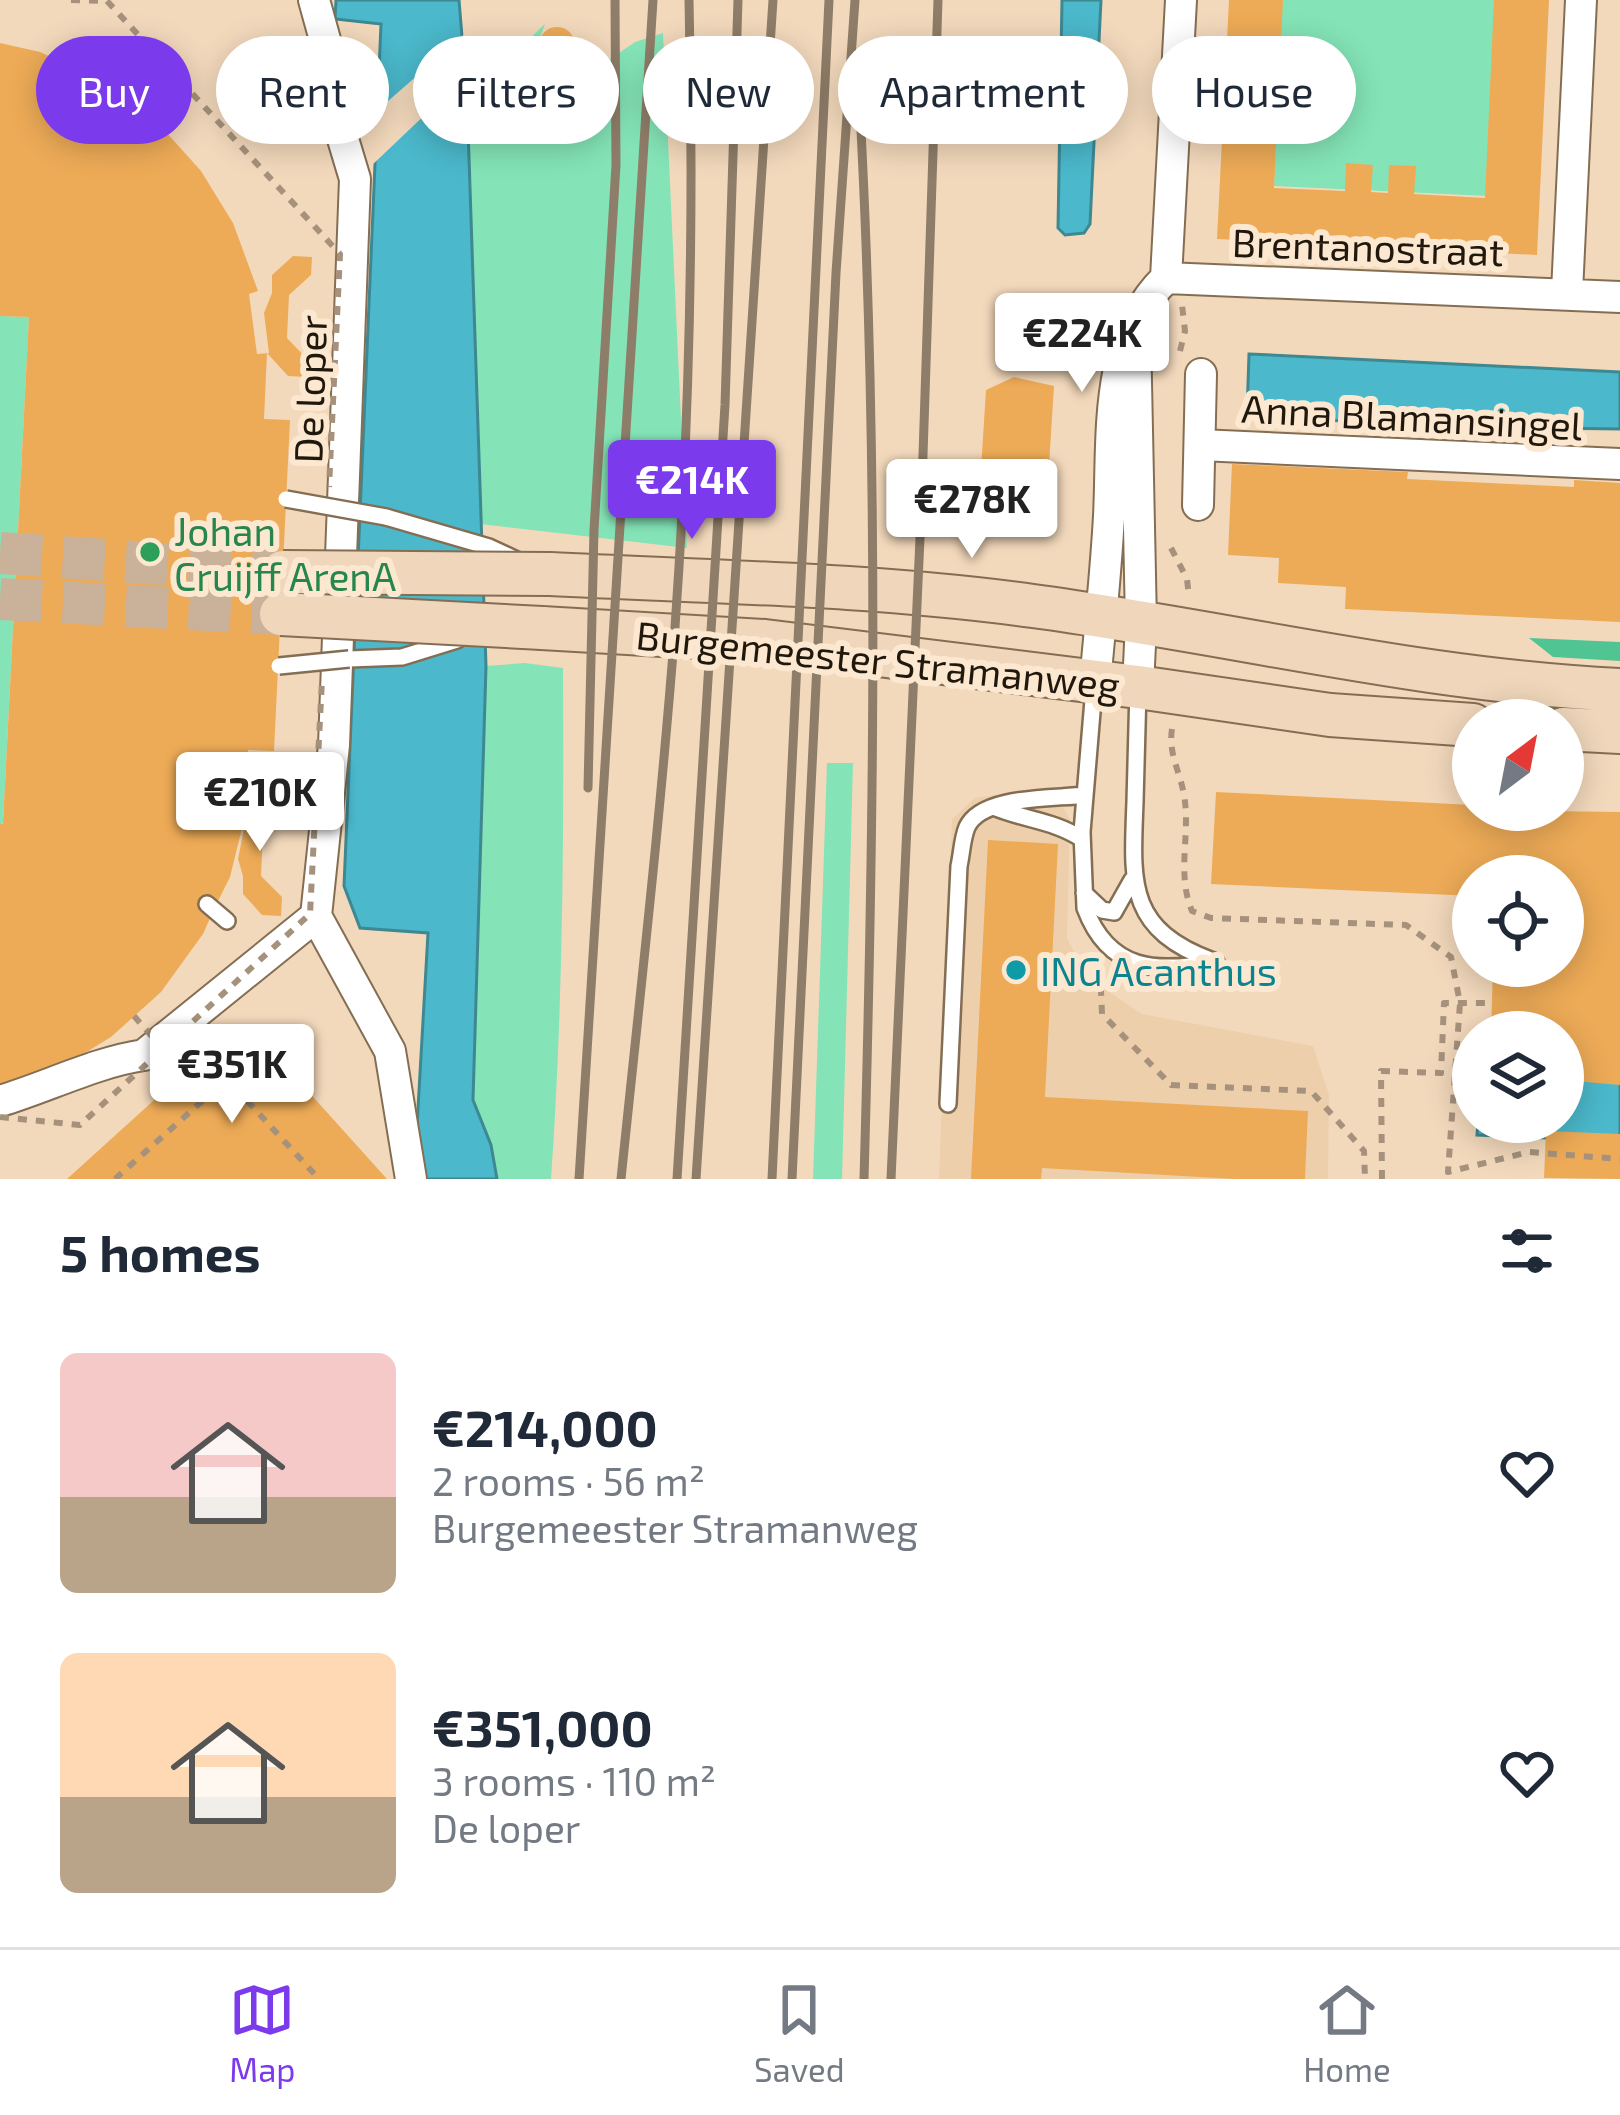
<!DOCTYPE html>
<html lang="en">
<head>
<meta charset="utf-8">
<style>
  :root { --surface:#fff; --page:#f6f6f7; --text:#1f2937; --muted:#747a83; --line:#e0e1e3; --accent:#7c3aed }
  body { margin:0; font-family:"Exo 2",sans-serif; background:var(--page); color:var(--text); height:100vh; display:flex; flex-direction:column; font-size:45px; white-space:nowrap }
  * { box-sizing:border-box; margin:0 }
  p { font-size:39px; color:var(--muted) }
  .icon { flex:none; width:66px; height:66px; fill:none; stroke:currentColor; stroke-width:2; stroke-linecap:round; stroke-linejoin:round }
  .map { position:relative; height:1179px; overflow:hidden }
  .side { display:flex; flex-direction:column; background:var(--surface); flex:1 }
  .side>* { flex:none }
  .hud { position:absolute; left:36px; top:36px; width:1548px; height:108px; display:flex; gap:24px }
  .needle { width:78px; rotate:32deg }
  .buttons { position:absolute; left:1452px; top:699px; display:grid; gap:24px }
  .buttons a { display:grid; place-items:center; width:132px; height:132px; border-radius:50%; background:var(--surface); box-shadow:0 6px 30px #0003; font-size:60px }
  .price { position:absolute; translate:-50% -102px; padding:0 27px; border-radius:12px; background:#fff; color:#222; font-size:39px; line-height:78px; filter:drop-shadow(0 3px 6px #0008) }
  .price::after { content:''; position:absolute; left:50%; top:72px; width:36px; height:27px; margin-left:-18px; background:inherit; clip-path:polygon(0 0,100% 0,50% 100%) }
  .price.selected { background:var(--accent); color:#fff }
  ul { padding:0; list-style:none }
  li { display:flex; align-items:center; gap:36px; height:300px; padding:0 60px }
  li span { display:grid; place-items:center; flex:none; width:336px; height:240px; border-radius:18px; color:#555 }
  li>.icon { margin-inline-start:auto }
  span .icon { width:144px; height:144px; fill:#fffc; stroke-width:1 }
  li b { font-size:51px }
  h2 { display:flex; justify-content:space-between; align-items:center; height:144px; padding:0 60px; font-size:51px }
  .tag { padding:0 42px; border-radius:54px; background:var(--surface); box-shadow:0 6px 30px #0003; font-size:42px; line-height:108px }
  .tag.selected { background:var(--accent); color:#fff }
  .menu { display:flex; justify-content:space-around; align-items:center; height:168px; border-top:3px solid var(--line); background:var(--surface); font-size:33px; color:var(--muted) }
  .menu a { display:grid; justify-items:center; gap:6px }
  .menu .selected { color:var(--accent) }
  .map>svg:first-child { display:block }
  .built { fill:#eecfab }
  .green { fill:#84e4b7 }
  .forest { fill:#51c493 }
  .water { fill:#4bb8cb; stroke:#3e8892; stroke-width:3 }
  .pier { fill:#f3d9bc }
  .building { fill:#edab57 }
  .lines { fill:none; stroke-linecap:round; stroke-linejoin:round }
  .secondary-tunnel { stroke:#c9b299; stroke-width:42; stroke-dasharray:42 21; stroke-linecap:butt }
  .lane-casing { stroke:#846e53; stroke-width:20 }
  .street-casing { stroke:#846e53; stroke-width:34 }
  .secondary-casing { stroke:#846e53; stroke-width:46 }
  .path { stroke:#a6927c; stroke-width:6; stroke-dasharray:9 9; stroke-linecap:butt }
  .lane { stroke:#fff; stroke-width:15 }
  .street { stroke:#fff; stroke-width:30 }
  .secondary { stroke:#f0d7bb; stroke-width:42 }
  .rail { stroke:#8e7d68; stroke-width:9 }
  .lane-bridge-casing { stroke:#846e53; stroke-width:20; stroke-linecap:butt }
  .secondary-bridge-casing { stroke:#846e53; stroke-width:46; stroke-linecap:butt }
  .path-bridge { stroke:#a6927c; stroke-width:6; stroke-dasharray:9 9; stroke-linecap:butt }
  .lane-bridge { stroke:#fff; stroke-width:15 }
  .secondary-bridge { stroke:#f0d7bb; stroke-width:42 }
  .leisure-dot { fill:#2e9e5b; stroke:#fce8d0; stroke-width:4.5 }
  .culture-dot { fill:#0f9aa8; stroke:#fce8d0; stroke-width:4.5 }
  .labels { text-anchor:middle; dominant-baseline:central; stroke-width:12; stroke-linejoin:round; paint-order:stroke }
  .street-label { font-size:39px; fill:#21180d; stroke:#fce8d0 }
  .leisure-label { font-size:39px; fill:#27864d; stroke:#fce8d0; text-anchor:start }
  .culture-label { font-size:39px; fill:#0d838f; stroke:#fce8d0; text-anchor:start }
</style>
</head>
<body>
<div class="map">
<svg width="1620" height="1179" viewBox="0 0 1620 1179">
  <rect width="100%" height="100%" fill="#f3d9bc"/>
  <!-- built -->
  <path class="built" d="M 1004,794 L 1062,805 L 1070,820 L 1067,938 L 1087,977 L 1142,1014 L 1313,1046 L 1329,1095 L 1328,1179 L 939,1179 L 952,819 L 975,798 Z"/>
  <!-- green -->
  <path class="green" d="M 1282,0 L 1496,0 L 1488,196 L 1274,186 Z
    M 545,24 L 539,40 L 549,64 L 574,75 L 594,70 L 635,42 L 663,33 L 687,548 L 480,524 L 467,98 Z
    M 0,316 L 29,317 L 3,823 L 0,823 Z
    M 525,663 L 563,668 C 564,838 563,1009 551,1179 L 497,1179 L 491,1145 L 473,1100 L 483,675 L 486,666 Z
    M 827,763 L 853,763 L 842,1179 L 813,1179 Z"/>
  <!-- forest -->
  <path class="forest" d="M 1529,638 L 1620,642 L 1620,661 L 1553,657 Z"/>
  <!-- water -->
  <path class="water" d="M 336,0 L 459,0 L 467,98 L 486,666 L 473,1100 L 491,1145 L 497,1179 L 414,1179 L 428,933 L 360,928 L 344,886 L 381,24 L 335,19 Z
    M 1062,0 L 1101,0 L 1090,224 L 1084,233 L 1065,235 L 1058,228 Z
    M 1249,354 L 1620,372 L 1620,429 L 1410,426 L 1247,414 Z
    M 1620,1062 L 1620,1141 L 1477,1135 L 1478,1122 L 1563,1122 L 1563,1066 Z"/>
  <!-- pier -->
  <path class="pier" d="M 468,31 L 471,71 L 369,168 L 371,116 Z"/>
  <!-- building -->
  <path class="building" d="M 1229,0 L 1283,0 L 1274,188 L 1345,191 L 1346,163 L 1373,165 L 1371,192 L 1388,193 L 1389,165 L 1416,166 L 1414,194 L 1485,198 L 1494,0 L 1549,0 L 1537,255 L 1217,239 Z
    M539 45a18 18 0 1 1 36 0a18 18 0 1 1-36 0Z
    M 0,43 L 40,52 L 104,82 L 157,122 L 201,171 L 233,223 L 258,291 L 249,294 L 257,354 L 269,353 L 264,313 L 272,293 L 272,275 L 293,256 L 312,257 L 311,275 L 289,295 L 287,338 L 307,359 L 307,377 L 288,376 L 267,353 L 264,419 L 290,420 L 274,751 L 248,750 L 246,812 L 230,877 L 218,901 L 210,897 L 202,912 L 211,916 L 203,934 L 161,992 L 111,1037 L 57,1070 L 0,1091 L 0,823 L 3,824 L 29,317 L 0,316 Z
    M 1014,377 L 1054,386 L 1047,497 L 1033,501 L 1007,501 L 980,485 L 986,390 Z
    M 1232,464 L 1408,472 L 1407,479 L 1574,487 L 1574,480 L 1620,483 L 1620,622 L 1345,609 L 1346,587 L 1278,583 L 1279,558 L 1228,555 Z
    M 1216,792 L 1473,805 L 1473,810 L 1620,812 L 1620,1085 L 1563,1080 L 1563,1032 L 1491,1032 L 1493,966 L 1563,966 L 1563,876 L 1473,876 L 1473,896 L 1211,884 Z
    M 268,794 L 286,795 L 286,814 L 263,833 L 261,876 L 282,897 L 281,916 L 262,915 L 243,894 L 243,876 L 238,859 L 247,814 Z
    M 988,840 L 1058,844 L 1045,1097 L 1308,1111 L 1305,1179 L 1235,1179 L 1042,1168 L 1041,1179 L 971,1179 Z
    M 241,1030 L 260,1038 L 387,1179 L 67,1179 L 227,1034 Z
    M 1546,1131 L 1620,1134 L 1620,1179 L 1544,1178 Z"/>
  <g class="lines">
    <!-- secondary-tunnel -->
    <path class="secondary-tunnel" d="M 0,553 L 283,572
      M 0,599 L 281,614"/>
    <!-- lane casing -->
    <g class="lane-casing">
      <path id="lane" d="M 386,517 L 489,547 L 519,561
        M 349,659 L 402,657 L 457,640
        M 1094,688 L 1082,832 L 1085,908 C 1109,972 1157,973 1216,962
        M 1138,689 C 1137,726 1136,764 1135,802 C 1132,882 1126,929 1213,961
        M 996,808 C 1026,820 1055,821 1082,839
        M 1084,893 L 1102,910 L 1114,912 L 1132,880
        M 207,904 L 227,921
        M 948,1104 L 959,866 C 962,853 962,839 967,827 C 982,795 1054,799 1085,795"/>
    </g>
    <!-- street casing -->
    <g class="street-casing">
      <path id="street" d="M 1166,278 L 1620,297
        M 1567,292 L 1581,0
        M 1135,334 L 1141,623 L 1138,687
        M 1200,445 L 1620,464
        M 1198,505 L 1201,374
        M 1095,683 C 1100,627 1106,571 1109,516 C 1113,435 1103,339 1166,278 L 1181,0
        M 316,916 L 390,1051 L 411,1179
        M 0,1101 C 47,1087 96,1062 144,1055 L 316,916 L 334,745 L 355,179 L 337,119 L 335,76 L 314,0"/>
    </g>
    <!-- secondary casing -->
    <g class="secondary-casing">
      <path id="secondary" d="M 550,574 C 710,582 873,584 1033,606 C 1228,632 1422,681 1620,690
        M 542,628 L 765,641 L 1138,687 L 1330,715 L 1473,725
        M 1563,729 L 1620,732"/>
    </g>
    <!-- path -->
    <path class="path" d="M 71,0 L 107,1
      M 1180,351 L 1185,331 L 1182,305
      M 1171,548 L 1187,579 L 1189,597
      M 1172,729 C 1168,754 1180,771 1184,795 C 1191,834 1176,873 1192,911 L 1211,918 L 1406,925 L 1451,957 L 1460,1003 L 1448,1172 L 1529,1152 L 1620,1159
      M 1100,969 L 1102,1014 L 1171,1085 L 1311,1091 L 1364,1151 L 1365,1179
      M 115,1179 L 227,1079 L 319,1179
      M 1382,1179 L 1381,1071 L 1441,1073 L 1444,1003 L 1485,1003"/>
    <!-- lane -->
    <use href="#lane" class="lane"/>
    <!-- street -->
    <use href="#street" class="street"/>
    <!-- secondary -->
    <use href="#secondary" class="secondary"/>
    <!-- rail -->
    <path class="rail" d="M 860,111 C 879,467 874,823 864,1179
      M 588,788 L 594,530 L 616,165 L 615,0
      M 579,1179 L 653,0
      M 621,1179 C 640,995 661,811 675,627 C 690,418 694,209 689,0
      M 677,1179 L 725,405 L 738,0
      M 696,1179 L 773,0
      M 772,1179 L 829,0
      M 792,1179 L 836,273 L 855,0
      M 891,1179 L 921,516 L 938,0"/>
    <!-- lane-bridge casing -->
    <g class="lane-bridge-casing">
      <path id="lane-bridge" d="M 286,499 L 386,517
        M 279,666 L 349,659"/>
    </g>
    <!-- secondary-bridge casing -->
    <g class="secondary-bridge-casing">
      <path id="secondary-bridge" d="M 283,572 L 550,574
        M 281,614 L 542,628"/>
    </g>
    <!-- path-bridge -->
    <path class="path-bridge" d="M 107,1 L 340,254 L 329,487
      M 134,1016 L 163,1049
      M 0,1117 L 80,1125 L 310,914 L 322,680"/>
    <!-- lane-bridge -->
    <use href="#lane-bridge" class="lane-bridge"/>
    <!-- secondary-bridge -->
    <use href="#secondary-bridge" class="secondary-bridge"/>
  </g>
  <!-- markers -->
  <circle class="leisure-dot" cx="150" cy="552" r="12"/>
  <circle class="culture-dot" cx="1016" cy="970" r="12"/>
  <g class="labels">
    <!-- street labels -->
    <g class="street-label">
      <text transform="translate(1368 246) rotate(2)">Brentanostraat</text>
      <text transform="translate(309 389) rotate(-88)">De loper</text>
      <text transform="translate(1412 416) rotate(3)">Anna Blamansingel</text>
      <text transform="translate(878 659) rotate(6)">Burgemeester Stramanweg</text>
    </g>
    <!-- leisure labels -->
    <g class="leisure-label">
      <text x="174" y="530">Johan<tspan x="174" dy="45">Cruijff ArenA</tspan></text>
    </g>
    <!-- culture labels -->
    <g class="culture-label">
      <text x="1040" y="970">ING Acanthus</text>
    </g>
  </g>
</svg>
<div class="buttons">
<a><svg class="needle" viewBox="-14 -14 28 28"><path d="M0-13l5 13h-10z" fill="#e53935"/><path d="M0 13l5-13h-10z" fill="#747a83"/></svg></a>
<a><svg class="icon" aria-label="locate" viewBox="0 0 24 24"><circle cx="12" cy="12" r="6"/><path d="M12 2v4M12 18v4M2 12h4M18 12h4"/></svg></a>
<a><svg class="icon" aria-label="layers" viewBox="0 0 24 24"><path d="M12 4l9 5-9 5-9-5zM3 14l9 5 9-5"/></svg></a>
</div>
<b class="price" style="left:1082px;top:395px">€224K</b>
<b class="price selected" style="left:692px;top:542px">€214K</b>
<b class="price" style="left:972px;top:561px">€278K</b>
<b class="price" style="left:260px;top:854px">€210K</b>
<b class="price" style="left:232px;top:1126px">€351K</b>
<div class="hud">
<a class="tag selected">Buy</a>
<a class="tag">Rent</a>
<a class="tag">Filters</a>
<a class="tag">New</a>
<a class="tag">Apartment</a>
<a class="tag">House</a>
</div>
</div>
<section class="side">
<h2>5 homes<svg class="icon" aria-label="filters" viewBox="0 0 24 24"><path d="M4 7h16M4 17h16"/><circle cx="9" cy="7" r="2"/><circle cx="15" cy="17" r="2"/></svg></h2>
<ul>
<li><span style="background:linear-gradient(#f6c9c9 60%,#b9a48a 0)"><svg class="icon" aria-label="home" viewBox="0 0 24 24"><path d="M3 11l9-7 9 7M6 9v11h12V9"/></svg></span><div><b>€214,000</b><p>2 rooms · 56 m²</p><p>Burgemeester Stramanweg</p></div><svg class="icon" aria-label="heart" viewBox="0 0 24 24"><path d="M12 20l-8-8c-3-5 5-10 8-4 3-6 11-1 8 4z"/></svg></li>
<li><span style="background:linear-gradient(#ffd9b3 60%,#b9a48a 0)"><svg class="icon" aria-label="home" viewBox="0 0 24 24"><path d="M3 11l9-7 9 7M6 9v11h12V9"/></svg></span><div><b>€351,000</b><p>3 rooms · 110 m²</p><p>De loper</p></div><svg class="icon" aria-label="heart" viewBox="0 0 24 24"><path d="M12 20l-8-8c-3-5 5-10 8-4 3-6 11-1 8 4z"/></svg></li>
</ul>
</section>
<nav class="menu">
<a class="selected"><svg class="icon" aria-label="map" viewBox="0 0 24 24"><path d="M3 6l6-2 6 2 6-2v14l-6 2-6-2-6 2zM9 4v14M15 6v14"/></svg>Map</a>
<a><svg class="icon" aria-label="saved" viewBox="0 0 24 24"><path d="M7 4h10v16l-5-4-5 4z"/></svg>Saved</a>
<a><svg class="icon" aria-label="home" viewBox="0 0 24 24"><path d="M3 11l9-7 9 7M6 9v11h12V9"/></svg>Home</a>
</nav>
</body>
</html>
